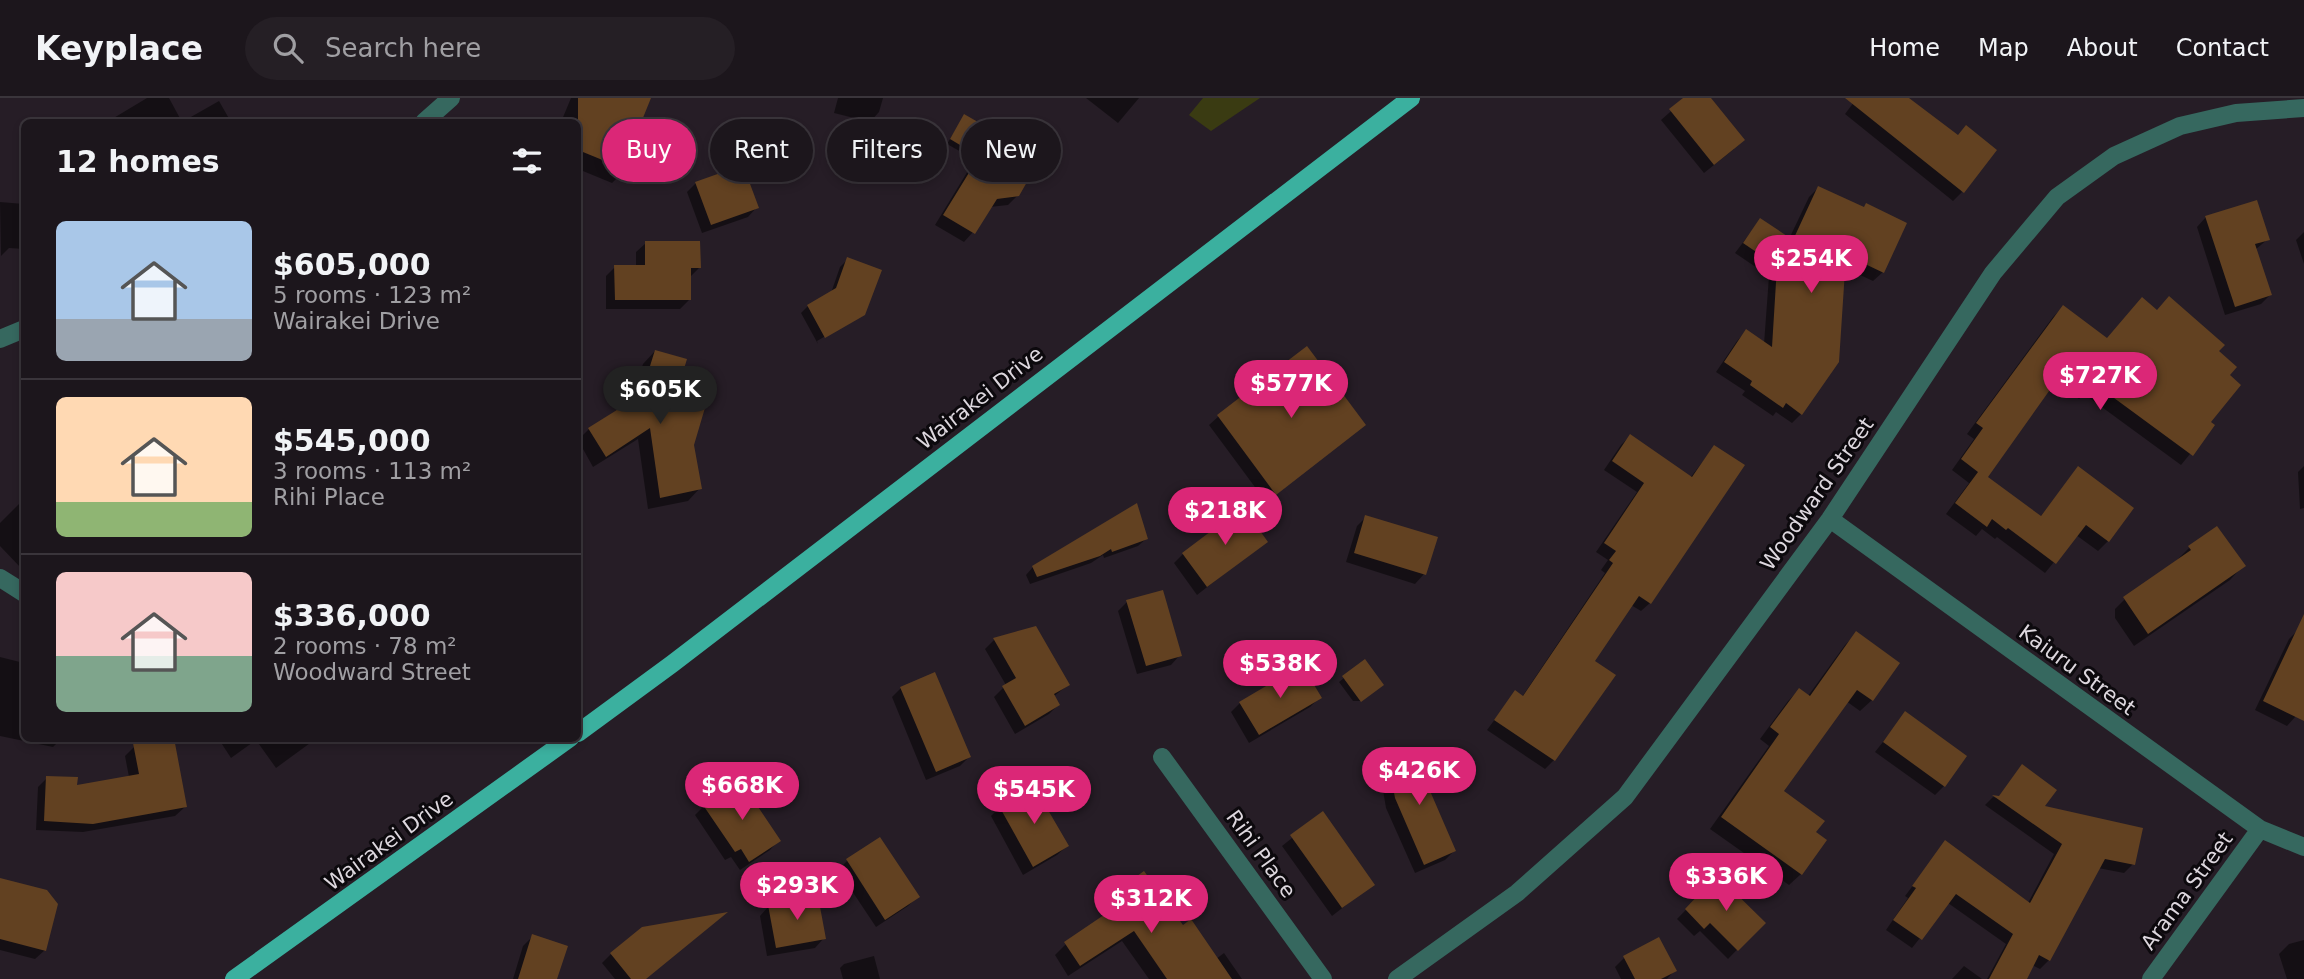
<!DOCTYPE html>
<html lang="en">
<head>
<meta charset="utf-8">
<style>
  :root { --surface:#1c161c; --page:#251f25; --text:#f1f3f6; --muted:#a09fa3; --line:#3a353b; --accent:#db2777 }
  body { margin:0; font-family:"DejaVu Sans",sans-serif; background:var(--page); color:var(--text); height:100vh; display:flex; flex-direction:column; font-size:26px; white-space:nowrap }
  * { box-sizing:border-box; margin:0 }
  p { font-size:23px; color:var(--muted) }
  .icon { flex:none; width:38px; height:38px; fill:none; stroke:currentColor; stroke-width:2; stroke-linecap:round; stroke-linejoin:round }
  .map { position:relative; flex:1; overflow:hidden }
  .drawer { position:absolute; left:21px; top:21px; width:560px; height:623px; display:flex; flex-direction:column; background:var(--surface); border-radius:10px; box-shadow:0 4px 10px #0003,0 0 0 2px var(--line) }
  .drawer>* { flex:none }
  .top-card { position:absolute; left:602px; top:21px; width:665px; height:63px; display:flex; gap:14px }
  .price { position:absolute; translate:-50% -60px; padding:0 16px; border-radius:24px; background:var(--accent); color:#fff; font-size:23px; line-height:46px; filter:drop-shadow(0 2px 4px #0008) }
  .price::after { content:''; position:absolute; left:50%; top:42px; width:21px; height:16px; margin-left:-10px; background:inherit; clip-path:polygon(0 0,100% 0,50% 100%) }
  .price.current { background:#222; color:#fff }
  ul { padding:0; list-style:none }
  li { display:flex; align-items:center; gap:21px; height:175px; padding:0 35px }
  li+li { border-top:2px solid var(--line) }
  li span { display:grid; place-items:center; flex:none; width:196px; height:140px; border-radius:10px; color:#555 }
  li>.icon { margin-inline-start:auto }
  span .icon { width:84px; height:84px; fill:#fffc; stroke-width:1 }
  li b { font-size:30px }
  h2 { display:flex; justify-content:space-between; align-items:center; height:84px; padding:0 35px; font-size:30px }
  .tag { padding:0 24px; border-radius:32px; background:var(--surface); box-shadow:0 4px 10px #0003,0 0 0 2px var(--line); font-size:24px; line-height:63px }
  .tag.current { background:var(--accent); color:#fff }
  header { display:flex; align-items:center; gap:42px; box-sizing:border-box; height:98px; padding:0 35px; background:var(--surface); border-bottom:2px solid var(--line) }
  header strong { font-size:33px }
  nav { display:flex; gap:38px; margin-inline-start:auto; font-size:24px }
  .search { width:490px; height:63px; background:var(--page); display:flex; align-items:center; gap:18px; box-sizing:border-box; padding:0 24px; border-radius:38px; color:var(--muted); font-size:26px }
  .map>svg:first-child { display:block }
  .green { fill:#3a3b12 }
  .shadow { fill:#0007 }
  .building { fill:#624121 }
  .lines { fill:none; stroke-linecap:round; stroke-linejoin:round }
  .minor { stroke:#36685f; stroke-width:18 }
  .major { stroke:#3bb09f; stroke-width:18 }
  .labels { text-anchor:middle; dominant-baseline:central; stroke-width:6; stroke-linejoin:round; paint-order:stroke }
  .street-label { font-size:21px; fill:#ddd7de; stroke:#0c090d }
</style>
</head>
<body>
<header>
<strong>Keyplace</strong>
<div class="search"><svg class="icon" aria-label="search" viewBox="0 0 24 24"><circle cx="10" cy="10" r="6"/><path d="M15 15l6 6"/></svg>Search here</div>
<nav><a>Home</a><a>Map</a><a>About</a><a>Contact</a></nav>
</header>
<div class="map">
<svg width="2304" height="881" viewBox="0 0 2304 881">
  <rect width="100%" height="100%" fill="#261d26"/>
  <!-- green -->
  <path class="green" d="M 1203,0 L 1260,0 L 1211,33 L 1189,17 Z"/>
  <!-- shadow -->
  <path class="shadow" d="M 147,0 L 169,0 L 182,24 L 219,3 L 231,24 L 107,24 Z
    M 571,0 L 649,0 L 632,43 L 626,71 L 612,85 L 578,71 L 578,24 L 561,24 Z
    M 838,0 L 883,0 L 879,14 L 870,24 L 834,15 Z
    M 1086,0 L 1139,0 L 1118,25 Z
    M 1686,0 L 1709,0 L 1734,51 L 1704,75 L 1661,22 Z
    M 1857,0 L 1907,0 L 1962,94 L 1953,103 L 1845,16 Z
    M 964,18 L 974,55 L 970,59 L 947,46 Z
    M 987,48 L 1018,97 L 1008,107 L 990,109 L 973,134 L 964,144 L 935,127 L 977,58 Z
    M 696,85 L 757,109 L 748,119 L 702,135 L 687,94 Z
    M 1818,90 L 1863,110 L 1883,174 L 1873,183 L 1843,169 L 1801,316 L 1792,325 L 1776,314 L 1773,318 L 1742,297 L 1745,293 L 1716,274 L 1737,243 L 1746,233 L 1764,246 L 1769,178 L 1735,155 L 1760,122 L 1789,141 L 1809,99 Z
    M 0,104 L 24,106 L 24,151 L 9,150 L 1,158 Z
    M 2206,119 L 2268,141 L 2255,152 L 2270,197 L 2261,206 L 2225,217 L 2197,129 Z
    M 2304,134 L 2304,166 L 2296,142 Z
    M 646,145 L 699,170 L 689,180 L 689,202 L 680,211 L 606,211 L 606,178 L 615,169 L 636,169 L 636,154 Z
    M 848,161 L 860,218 L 817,243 L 818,246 L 801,215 L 808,208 L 831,195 L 840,169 Z
    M 2063,209 L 2107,241 L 2156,213 L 2217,253 L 2228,277 L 2208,324 L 2213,328 L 2181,367 L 2084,296 L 2079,301 L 2054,282 L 1985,379 L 2040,419 L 2078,371 L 2108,443 L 2098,453 L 2076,437 L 2045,475 L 1997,439 L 1995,441 L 1982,431 L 1976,438 L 1946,416 L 1969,385 L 1952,372 L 1974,341 L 1967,336 L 2053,219 Z
    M 655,253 L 675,295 L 692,347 L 700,390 L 688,403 L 648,411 L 638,341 L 593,369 L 578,342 L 589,331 L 631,305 L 643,266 Z
    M 1219,318 L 1364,327 L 1266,404 L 1209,327 Z
    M 1630,338 L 1690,380 L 1714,349 L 1650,505 L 1641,513 L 1631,507 L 1593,563 L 1613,578 L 1554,662 L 1545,671 L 1487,632 L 1515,594 L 1522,599 L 1605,475 L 1601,472 L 1608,462 L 1596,454 L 1637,394 L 1604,372 L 1621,347 Z
    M 2304,368 L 2304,410 L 2300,411 L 2298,374 Z
    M 24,401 L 24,465 L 20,469 L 0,448 L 0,425 Z
    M 1366,419 L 1435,440 L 1424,476 L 1415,486 L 1346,464 L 1357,428 Z
    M 1146,441 L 1138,448 L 1104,460 L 1103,457 L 1091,465 L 1030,486 L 1026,477 L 1033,469 Z
    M 1266,443 L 1197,497 L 1174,465 L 1183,456 Z
    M 2189,450 L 2243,468 L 2230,482 L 2134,548 L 2115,520 L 2115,511 L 2129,497 L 2176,463 Z
    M 1127,504 L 1180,557 L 1171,567 L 1137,576 L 1118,513 Z
    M 1035,530 L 1068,587 L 1053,599 L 1058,607 L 1049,616 L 1015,636 L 994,599 L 1006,587 L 985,551 L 994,542 Z
    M 2298,532 L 2304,534 L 2304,602 L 2296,618 L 2287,628 L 2255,612 L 2289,541 Z
    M 1857,535 L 1872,602 L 1860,613 L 1846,603 L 1781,694 L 1814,735 L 1801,776 L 1789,787 L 1710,731 L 1769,648 L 1760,641 L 1788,603 L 1799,592 L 1808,598 L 1845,547 Z
    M 0,559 L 24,565 L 24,640 L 62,640 L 53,649 L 0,638 Z
    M 1365,563 L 1362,603 L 1353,603 L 1339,584 Z
    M 901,590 L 969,659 L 960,668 L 926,682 L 892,599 Z
    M 1319,600 L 1310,609 L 1249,645 L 1231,614 L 1240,605 Z
    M 1905,616 L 1944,688 L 1935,697 L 1875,654 Z
    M 218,640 L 317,640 L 276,670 L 256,642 L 231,660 Z
    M 134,649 L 185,709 L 175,718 L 83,734 L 36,732 L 38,689 L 47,680 L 75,689 L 129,679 L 125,658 Z
    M 1388,659 L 1425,687 L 1454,753 L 1445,762 L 1415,775 L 1386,710 L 1379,668 Z
    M 2023,669 L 2042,710 L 2133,766 L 2124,775 L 2098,770 L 2049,862 L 2040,871 L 2032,867 L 2025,881 L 1987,881 L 2006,846 L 1948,805 L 1912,850 L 1886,832 L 1908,800 L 1905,798 L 1945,745 L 2028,805 L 2054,756 L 1985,707 L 1993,699 L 1998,700 Z
    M 704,708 L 779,742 L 770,752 L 740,772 L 731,759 L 725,762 L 695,717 Z
    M 1000,709 L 1067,748 L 1057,757 L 1023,777 L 991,718 Z
    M 1322,716 L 1373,786 L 1332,818 L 1282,748 Z
    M 880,741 L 917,799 L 908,808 L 876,829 L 838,772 L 847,763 Z
    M 1144,776 L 1183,829 L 1216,861 L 1224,855 L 1242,881 L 1149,881 L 1122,843 L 1068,878 L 1055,857 L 1066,846 L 1118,810 L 1112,802 Z
    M 1717,780 L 1763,825 L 1728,861 L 1700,833 L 1694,838 L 1677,821 Z
    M 0,781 L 45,852 L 35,861 L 0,852 Z
    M 769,808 L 824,840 L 815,850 L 767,858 L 760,818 Z
    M 533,838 L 556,881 L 513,881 L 523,848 Z
    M 2304,842 L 2304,881 L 2287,881 L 2279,856 L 2289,846 Z
    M 611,856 L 646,881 L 615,881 L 602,865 Z
    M 874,858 L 880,881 L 843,881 L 840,870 L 844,866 Z
    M 1624,860 L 1675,872 L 1667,881 L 1621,881 L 1615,869 Z
    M 1964,868 L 1982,881 L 1952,881 Z"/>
  <!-- building -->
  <path class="building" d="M 578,0 L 651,0 L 634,42 L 638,44 L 627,72 L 578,52 Z
    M 1683,0 L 1711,0 L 1745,42 L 1714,67 L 1669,11 Z
    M 1845,0 L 1909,0 L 1958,37 L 1966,27 L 1997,52 L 1964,95 Z
    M 964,16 L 990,31 L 975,56 L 950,41 Z
    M 986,47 L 1047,49 L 1019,98 L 997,101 L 975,136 L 943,117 Z
    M 743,67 L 759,110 L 711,127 L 695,84 Z
    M 1818,88 L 1864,109 L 1866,105 L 1907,125 L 1884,175 L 1846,157 L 1839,264 L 1802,317 L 1786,305 L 1783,310 L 1750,287 L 1752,283 L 1724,264 L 1746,231 L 1772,249 L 1777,168 L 1743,145 L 1760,120 L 1793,142 Z
    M 2257,102 L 2270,142 L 2255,146 L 2272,197 L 2235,209 L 2205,118 Z
    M 645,143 L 700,143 L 701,170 L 691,170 L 691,202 L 615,202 L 614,167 L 645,167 Z
    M 847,159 L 882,172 L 865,217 L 825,240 L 807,207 L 836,190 Z
    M 2169,198 L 2225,247 L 2219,253 L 2237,269 L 2230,277 L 2241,287 L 2211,324 L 2215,327 L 2193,358 L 2095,286 L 2091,292 L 2064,272 L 1988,379 L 2041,418 L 2078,368 L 2134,410 L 2109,444 L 2086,427 L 2056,466 L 2008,430 L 2006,432 L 1992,421 L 1987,429 L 1955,405 L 1978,374 L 1961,361 L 1983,330 L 1976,325 L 2063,207 L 2107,240 L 2142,199 L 2157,212 Z
    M 1307,248 L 1366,327 L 1276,397 L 1217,317 Z
    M 655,252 L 687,261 L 677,294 L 707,303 L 694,347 L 702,391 L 660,400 L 650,330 L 606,359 L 588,330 L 641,297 Z
    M 1630,336 L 1692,379 L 1714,347 L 1745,367 L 1651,506 L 1639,498 L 1595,563 L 1616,577 L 1555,663 L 1494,622 L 1515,592 L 1523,598 L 1613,465 L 1609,462 L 1616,453 L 1604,445 L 1644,385 L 1612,363 Z
    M 1137,405 L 1148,441 L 1112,454 L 1111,451 L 1100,458 L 1037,479 L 1032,468 Z
    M 1243,409 L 1268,444 L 1207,489 L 1182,455 Z
    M 1365,417 L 1438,439 L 1426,477 L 1354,455 Z
    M 2217,428 L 2246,468 L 2148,536 L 2123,499 L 2191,452 L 2188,448 Z
    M 1163,492 L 1182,558 L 1146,568 L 1126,502 Z
    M 2304,516 L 2304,623 L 2263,603 Z
    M 1036,528 L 1070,587 L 1054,596 L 1060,607 L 1025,628 L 1002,588 L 1016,580 L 993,540 Z
    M 1856,533 L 1900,565 L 1873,603 L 1857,592 L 1784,693 L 1825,723 L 1816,734 L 1827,742 L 1802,777 L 1721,719 L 1779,636 L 1770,629 L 1799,590 L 1810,598 Z
    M 1365,561 L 1384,587 L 1361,604 L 1342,578 Z
    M 1302,567 L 1322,600 L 1259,637 L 1239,604 Z
    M 935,574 L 971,659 L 936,674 L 900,589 Z
    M 1905,613 L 1967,658 L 1945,689 L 1883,644 Z
    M 132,640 L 174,640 L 187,709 L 93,726 L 44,723 L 46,678 L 78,679 L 77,687 L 139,676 Z
    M 1422,653 L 1427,686 L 1456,753 L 1424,767 L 1395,700 L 1387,658 Z
    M 2022,666 L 2057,692 L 2045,708 L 2143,730 L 2135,767 L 2105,761 L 2050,863 L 2039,857 L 2027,881 L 1989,881 L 2013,836 L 1956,796 L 1922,842 L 1893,822 L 1916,790 L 1912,788 L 1945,742 L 2030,805 L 2062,746 L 1992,697 L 1999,698 Z
    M 740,682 L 781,743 L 749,764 L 741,751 L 735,754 L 703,707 Z
    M 1034,688 L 1069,748 L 1033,769 L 999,708 Z
    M 1323,713 L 1375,787 L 1342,810 L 1290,737 Z
    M 880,739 L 920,799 L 885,822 L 846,761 Z
    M 1144,773 L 1183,827 L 1191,821 L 1232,881 L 1167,881 L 1134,833 L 1080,868 L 1064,844 L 1129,800 L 1122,789 Z
    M 1717,777 L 1766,825 L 1738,853 L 1710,825 L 1704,831 L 1685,811 Z
    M 0,780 L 47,792 L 58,806 L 46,853 L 0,841 Z
    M 818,798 L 826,841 L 776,850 L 768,807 Z
    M 728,814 L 646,881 L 631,881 L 610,855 L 642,829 Z
    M 532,836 L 568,848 L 557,881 L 518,881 Z
    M 1659,839 L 1677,873 L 1661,881 L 1635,881 L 1623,858 Z"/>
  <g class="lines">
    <!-- minor -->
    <path class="minor" d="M 424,24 L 451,0
      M 0,241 L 24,231
      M 1830,421 L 2260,731 L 2304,749
      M 0,480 L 24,495
      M 1162,659 L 1323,881
      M 1397,881 L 1517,795 L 1625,699 L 1830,421 L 1993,175 L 2057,99 L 2114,58 L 2180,28 L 2236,15 L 2304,10
      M 2151,881 L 2260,731"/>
    <!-- major -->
    <path class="major" d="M 578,635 L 672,566 L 1411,0
      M 234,881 L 570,640"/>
  </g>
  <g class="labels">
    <!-- street labels -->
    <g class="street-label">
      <text transform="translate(980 300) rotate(-38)">Wairakei Drive</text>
      <text transform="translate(1817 396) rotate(-55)">Woodward Street</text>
      <text transform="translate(2077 572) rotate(36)">Kaiuru Street</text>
      <text transform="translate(389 743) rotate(-36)">Wairakei Drive</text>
      <text transform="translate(1261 756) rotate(54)">Rihi Place</text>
      <text transform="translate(2187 793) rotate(-54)">Arama Street</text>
    </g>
  </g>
</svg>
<b class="price" style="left:1811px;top:197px">$254K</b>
<b class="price" style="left:2100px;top:314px">$727K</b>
<b class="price" style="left:1291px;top:322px">$577K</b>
<b class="price current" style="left:660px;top:328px">$605K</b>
<b class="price" style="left:1225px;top:449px">$218K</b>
<b class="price" style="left:1280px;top:602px">$538K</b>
<b class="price" style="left:1419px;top:709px">$426K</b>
<b class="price" style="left:742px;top:724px">$668K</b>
<b class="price" style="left:1034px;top:728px">$545K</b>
<b class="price" style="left:1726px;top:815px">$336K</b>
<b class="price" style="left:797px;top:824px">$293K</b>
<b class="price" style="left:1151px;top:837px">$312K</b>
<div class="top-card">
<a class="tag current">Buy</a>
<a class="tag">Rent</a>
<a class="tag">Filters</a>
<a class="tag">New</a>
</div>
<section class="drawer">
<h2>12 homes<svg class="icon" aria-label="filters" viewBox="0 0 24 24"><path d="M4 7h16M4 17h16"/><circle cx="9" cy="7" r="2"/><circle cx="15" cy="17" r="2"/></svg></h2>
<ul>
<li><span style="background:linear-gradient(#a9c7e8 70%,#9aa5b1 0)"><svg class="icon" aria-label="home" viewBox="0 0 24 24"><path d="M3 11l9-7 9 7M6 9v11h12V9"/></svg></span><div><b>$605,000</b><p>5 rooms · 123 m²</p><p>Wairakei Drive</p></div></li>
<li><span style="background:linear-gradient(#ffd9b3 75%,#8fb573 0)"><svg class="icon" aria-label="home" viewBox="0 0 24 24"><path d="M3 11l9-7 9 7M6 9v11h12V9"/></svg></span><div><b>$545,000</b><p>3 rooms · 113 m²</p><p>Rihi Place</p></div></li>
<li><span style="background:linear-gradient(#f6c9c9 60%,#7fa58c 0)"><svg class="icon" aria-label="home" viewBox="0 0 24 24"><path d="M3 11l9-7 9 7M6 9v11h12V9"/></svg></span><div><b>$336,000</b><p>2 rooms · 78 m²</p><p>Woodward Street</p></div></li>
</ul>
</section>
</div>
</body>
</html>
